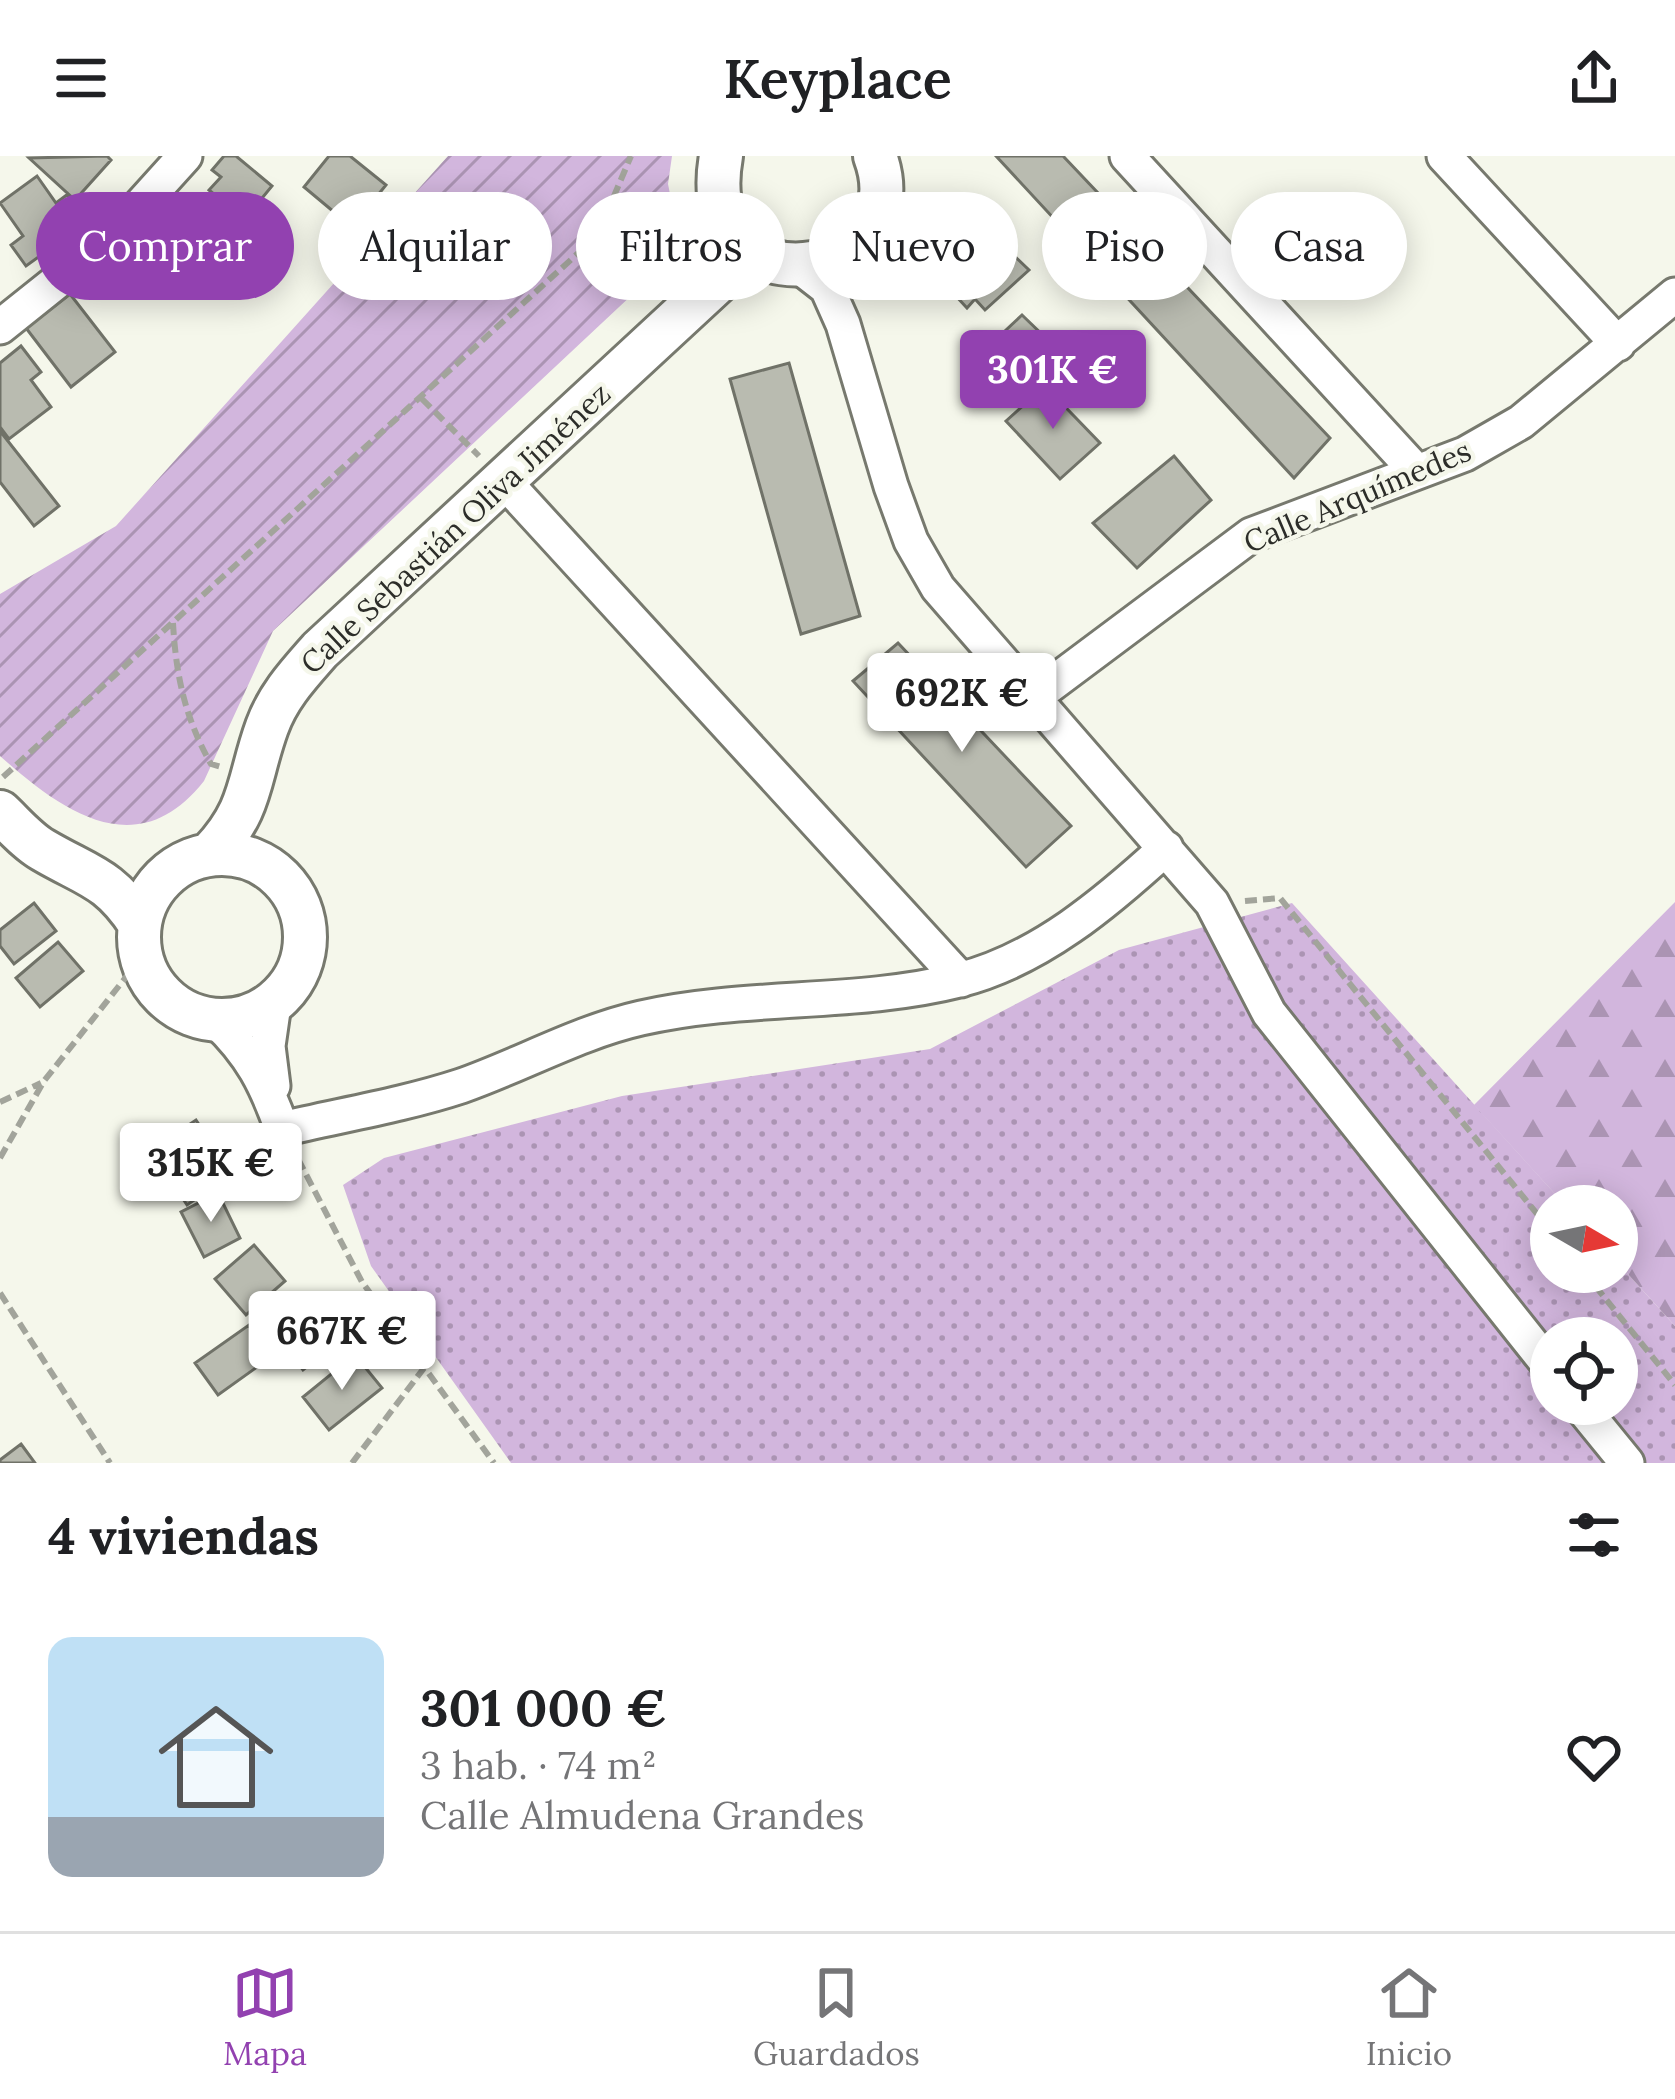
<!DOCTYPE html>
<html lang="es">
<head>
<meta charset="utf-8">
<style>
  :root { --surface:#fff; --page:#f2f2f2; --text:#202124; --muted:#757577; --line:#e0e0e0; --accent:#9241b0 }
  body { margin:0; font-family:Lora,serif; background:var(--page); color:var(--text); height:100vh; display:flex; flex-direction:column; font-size:45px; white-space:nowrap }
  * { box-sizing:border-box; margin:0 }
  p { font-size:39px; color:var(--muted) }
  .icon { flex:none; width:66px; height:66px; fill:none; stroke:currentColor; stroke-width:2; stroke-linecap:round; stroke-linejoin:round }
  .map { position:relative; height:1307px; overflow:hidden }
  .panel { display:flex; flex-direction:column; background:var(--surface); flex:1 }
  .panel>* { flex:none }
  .guide { position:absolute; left:36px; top:36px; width:1605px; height:108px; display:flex; gap:24px }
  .needle { width:78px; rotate:99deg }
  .tools { position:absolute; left:1530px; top:1029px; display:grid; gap:24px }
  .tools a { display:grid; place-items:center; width:108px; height:108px; border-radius:50%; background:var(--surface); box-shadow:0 6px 30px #0003; font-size:60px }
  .price { position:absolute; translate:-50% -102px; padding:0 27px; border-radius:12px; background:#fff; color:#222; font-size:39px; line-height:78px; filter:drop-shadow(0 3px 6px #0008) }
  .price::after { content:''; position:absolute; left:50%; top:72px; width:36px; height:27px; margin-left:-18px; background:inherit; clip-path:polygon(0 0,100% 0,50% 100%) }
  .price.on { background:var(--accent); color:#fff }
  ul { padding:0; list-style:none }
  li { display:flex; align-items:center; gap:36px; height:300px; padding:0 48px }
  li+li { border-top:3px solid var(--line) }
  li span { display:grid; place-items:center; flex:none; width:336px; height:240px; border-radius:24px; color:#555 }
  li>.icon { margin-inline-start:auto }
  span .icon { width:144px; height:144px; fill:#fffc; stroke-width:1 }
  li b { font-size:51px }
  h2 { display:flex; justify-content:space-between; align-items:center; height:144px; padding:0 48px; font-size:51px }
  .pill { padding:0 42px; border-radius:54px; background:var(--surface); box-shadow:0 6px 30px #0003; font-size:42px; line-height:108px }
  .pill.on { background:var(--accent); color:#fff }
  header { display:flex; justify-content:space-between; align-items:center; height:156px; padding:0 48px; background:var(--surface); font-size:54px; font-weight:600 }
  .tabs { display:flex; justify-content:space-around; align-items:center; height:168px; border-top:3px solid var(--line); background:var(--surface); font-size:33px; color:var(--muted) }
  .tabs a { display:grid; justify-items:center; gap:6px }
  .tabs .on { color:var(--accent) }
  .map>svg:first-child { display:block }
  .grass { fill:url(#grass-dots); fill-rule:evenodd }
  .forest { fill:url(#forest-firs) }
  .garden { fill:url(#garden-furrows) }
  .building { fill:#b9bbb0; stroke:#707268; stroke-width:3 }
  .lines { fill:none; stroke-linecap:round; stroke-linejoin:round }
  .minor-casing { stroke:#77796e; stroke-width:39 }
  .tertiary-casing { stroke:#77796e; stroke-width:48 }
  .path { stroke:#a2a49b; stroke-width:6; stroke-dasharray:12 6; stroke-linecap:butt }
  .minor { stroke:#fff; stroke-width:33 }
  .tertiary { stroke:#fff; stroke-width:42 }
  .labels { text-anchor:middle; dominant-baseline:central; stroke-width:9; stroke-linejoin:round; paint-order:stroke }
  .street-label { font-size:30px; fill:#2c2d29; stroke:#f5f7eb }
</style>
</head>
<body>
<header><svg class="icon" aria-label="menu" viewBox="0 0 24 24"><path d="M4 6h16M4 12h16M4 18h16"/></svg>Keyplace<svg class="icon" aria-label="share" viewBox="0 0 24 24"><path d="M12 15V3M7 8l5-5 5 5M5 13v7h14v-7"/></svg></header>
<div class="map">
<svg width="1675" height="1307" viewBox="0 0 1675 1307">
  <defs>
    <pattern id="grass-dots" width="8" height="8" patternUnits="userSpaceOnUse" patternTransform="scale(3)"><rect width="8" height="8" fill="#d2b6dd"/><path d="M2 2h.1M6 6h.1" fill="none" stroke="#ab94b3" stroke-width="1.8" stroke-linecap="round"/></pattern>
    <pattern id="forest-firs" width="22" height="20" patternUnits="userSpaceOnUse" patternTransform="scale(3)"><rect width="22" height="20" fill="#d2b6dd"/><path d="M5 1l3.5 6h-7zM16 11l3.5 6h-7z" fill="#ab94b3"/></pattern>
    <pattern id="garden-furrows" width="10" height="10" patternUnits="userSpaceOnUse" patternTransform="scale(3)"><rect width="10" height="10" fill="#d2b6dd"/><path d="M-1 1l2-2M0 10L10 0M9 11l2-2" fill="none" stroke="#ab94b3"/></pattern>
  </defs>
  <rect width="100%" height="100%" fill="#f5f7eb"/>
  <!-- grass -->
  <path class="grass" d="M 1292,747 L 1566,1050 L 1551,1050 L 1551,1116 L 1617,1116 L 1617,1106 L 1675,1170 L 1675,1307 L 511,1307 L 371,1110 L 343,1029 L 384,1002 L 622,940 L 930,893 L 1119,794 ZM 1551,1182 L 1617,1182 L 1617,1248 L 1551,1248 Z"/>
  <!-- forest -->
  <path class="forest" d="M 1675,746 L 1675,1170 L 1617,1106 L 1617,1050 L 1566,1050 L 1474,949 Z"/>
  <!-- garden -->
  <path class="garden" d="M 448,0 L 672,0 L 668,28 L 681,93 L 273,475 L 204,625 C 137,710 62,655 0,600 L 0,438 L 116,370 Z"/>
  <!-- building -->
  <path class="building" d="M 107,0 L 111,4 L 75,44 L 29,2 Z
    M 224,0 L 236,0 L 272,30 L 244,64 L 209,34 L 221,21 L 212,14 Z
    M 329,0 L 350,0 L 386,29 L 352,71 L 304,31 Z
    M 996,0 L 1063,0 L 1330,282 L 1294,322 Z
    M 37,20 L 56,47 L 68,38 L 87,66 L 26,110 L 11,89 L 23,80 L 0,47 Z
    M 160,56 L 193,95 L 158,124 L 126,84 Z
    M 1002,88 L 1029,114 L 985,154 L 975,143 L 967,152 L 942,125 L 983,90 L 993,99 Z
    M 70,138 L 115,196 L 71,231 L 26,172 Z
    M 1022,159 L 1052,188 L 1002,235 L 973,205 Z
    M 21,190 L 41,216 L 31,224 L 51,251 L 9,283 L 0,271 L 0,207 Z
    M 789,207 L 860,460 L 801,478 L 730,223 Z
    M 1045,230 L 1100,287 L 1060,323 L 1006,265 Z
    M 0,275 L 59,350 L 34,370 L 0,326 Z
    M 1174,300 L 1211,344 L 1137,412 L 1093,367 Z
    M 898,487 L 1071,670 L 1026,711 L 853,525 Z
    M 34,747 L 56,775 L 14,808 L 0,790 L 0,774 Z
    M 58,786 L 83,815 L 40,851 L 16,822 Z
    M 196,964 L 232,1018 L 187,1049 L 151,994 Z
    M 218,1037 L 240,1082 L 204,1101 L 181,1056 Z
    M 254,1089 L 285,1125 L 246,1159 L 215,1123 Z
    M 324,1143 L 350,1178 L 303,1214 L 277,1180 Z
    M 249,1169 L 271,1201 L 218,1239 L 195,1207 Z
    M 360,1205 L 382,1232 L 329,1274 L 303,1241 L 346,1206 L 351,1212 Z
    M 21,1288 L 35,1307 L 0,1307 L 0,1304 Z"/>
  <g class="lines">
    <!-- minor casing -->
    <g class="minor-casing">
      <path id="minor" d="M 1127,0 L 1416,315
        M 1444,0 L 1618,188
        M 800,111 L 827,132 L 843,168 L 891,330 L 911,385 L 938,432 L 1212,747 L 1269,857 L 1551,1212
        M 0,171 L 110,83 L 185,0
        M 503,324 L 961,824
        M 1037,539 L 1251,379 L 1465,298 L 1521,266 L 1675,139
        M 216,865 C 251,898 266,928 282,973
        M 273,930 L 268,890 L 274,848
        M 282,973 C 341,959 403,949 461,930 C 521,909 579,876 641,862 C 746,838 856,850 959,824 C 1039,804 1107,746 1166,692
        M 1579,1248 L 1627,1307"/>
    </g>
    <!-- tertiary casing -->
    <g class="tertiary-casing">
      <path id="tertiary" d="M 721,0 C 692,162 922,126 875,0
        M 0,656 C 13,668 27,685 43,694 C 87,720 109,721 139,767
        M 211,697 C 253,653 248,623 267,571 C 278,540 299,518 320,494 L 725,119 L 760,102
        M139 781a83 83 0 1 1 166 0a83 83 0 1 1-166 0Z"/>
    </g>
    <!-- path -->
    <path class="path" d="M 597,80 L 670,104 L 678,117
      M 422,243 L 479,300
      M 173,467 C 176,520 185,562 211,608 L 221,611
      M 3,621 L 597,80 L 631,0
      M 1245,745 L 1280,742 L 1551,1075
      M 0,946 L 41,927
      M 0,1002 L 44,925 L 141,802
      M 298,1003 L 362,1126 L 494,1307
      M 1584,1116 L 1675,1229
      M 0,1137 L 110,1307
      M 352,1307 L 424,1212"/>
    <!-- minor -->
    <use href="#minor" class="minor"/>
    <!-- tertiary -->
    <use href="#tertiary" class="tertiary"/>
  </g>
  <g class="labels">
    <!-- street labels -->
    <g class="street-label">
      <text transform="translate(1357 340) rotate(-23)">Calle Arquímedes</text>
      <text transform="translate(455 372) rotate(-43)">Calle Sebastián Oliva Jiménez</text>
    </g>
  </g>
</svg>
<div class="tools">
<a><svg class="needle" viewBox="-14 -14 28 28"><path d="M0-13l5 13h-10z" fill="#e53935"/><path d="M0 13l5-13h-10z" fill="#757577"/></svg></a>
<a><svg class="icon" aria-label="locate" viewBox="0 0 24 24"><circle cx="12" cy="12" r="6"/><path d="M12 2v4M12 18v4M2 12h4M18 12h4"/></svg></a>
</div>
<b class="price on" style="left:1053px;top:276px">301K €</b>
<b class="price" style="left:962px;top:599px">692K €</b>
<b class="price" style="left:211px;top:1069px">315K €</b>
<b class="price" style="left:342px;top:1237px">667K €</b>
<div class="guide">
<a class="pill on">Comprar</a>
<a class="pill">Alquilar</a>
<a class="pill">Filtros</a>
<a class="pill">Nuevo</a>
<a class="pill">Piso</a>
<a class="pill">Casa</a>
</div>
</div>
<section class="panel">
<h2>4 viviendas<svg class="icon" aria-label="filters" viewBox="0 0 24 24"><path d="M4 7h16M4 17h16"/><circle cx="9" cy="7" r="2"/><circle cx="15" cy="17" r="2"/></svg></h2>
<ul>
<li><span style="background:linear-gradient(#bfe0f5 75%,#9aa5b1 0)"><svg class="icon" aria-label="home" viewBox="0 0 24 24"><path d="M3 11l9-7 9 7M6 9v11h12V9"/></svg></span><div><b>301 000 €</b><p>3 hab. · 74 m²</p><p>Calle Almudena Grandes</p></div><svg class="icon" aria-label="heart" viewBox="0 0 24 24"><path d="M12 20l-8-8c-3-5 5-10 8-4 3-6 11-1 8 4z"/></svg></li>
</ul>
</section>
<nav class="tabs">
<a class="on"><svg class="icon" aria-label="map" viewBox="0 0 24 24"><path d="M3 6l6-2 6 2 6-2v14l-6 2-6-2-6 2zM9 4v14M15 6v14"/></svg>Mapa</a>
<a><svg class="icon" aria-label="saved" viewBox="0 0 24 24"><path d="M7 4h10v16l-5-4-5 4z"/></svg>Guardados</a>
<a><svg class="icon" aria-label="home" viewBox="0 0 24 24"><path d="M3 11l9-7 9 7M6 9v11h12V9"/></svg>Inicio</a>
</nav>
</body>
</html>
